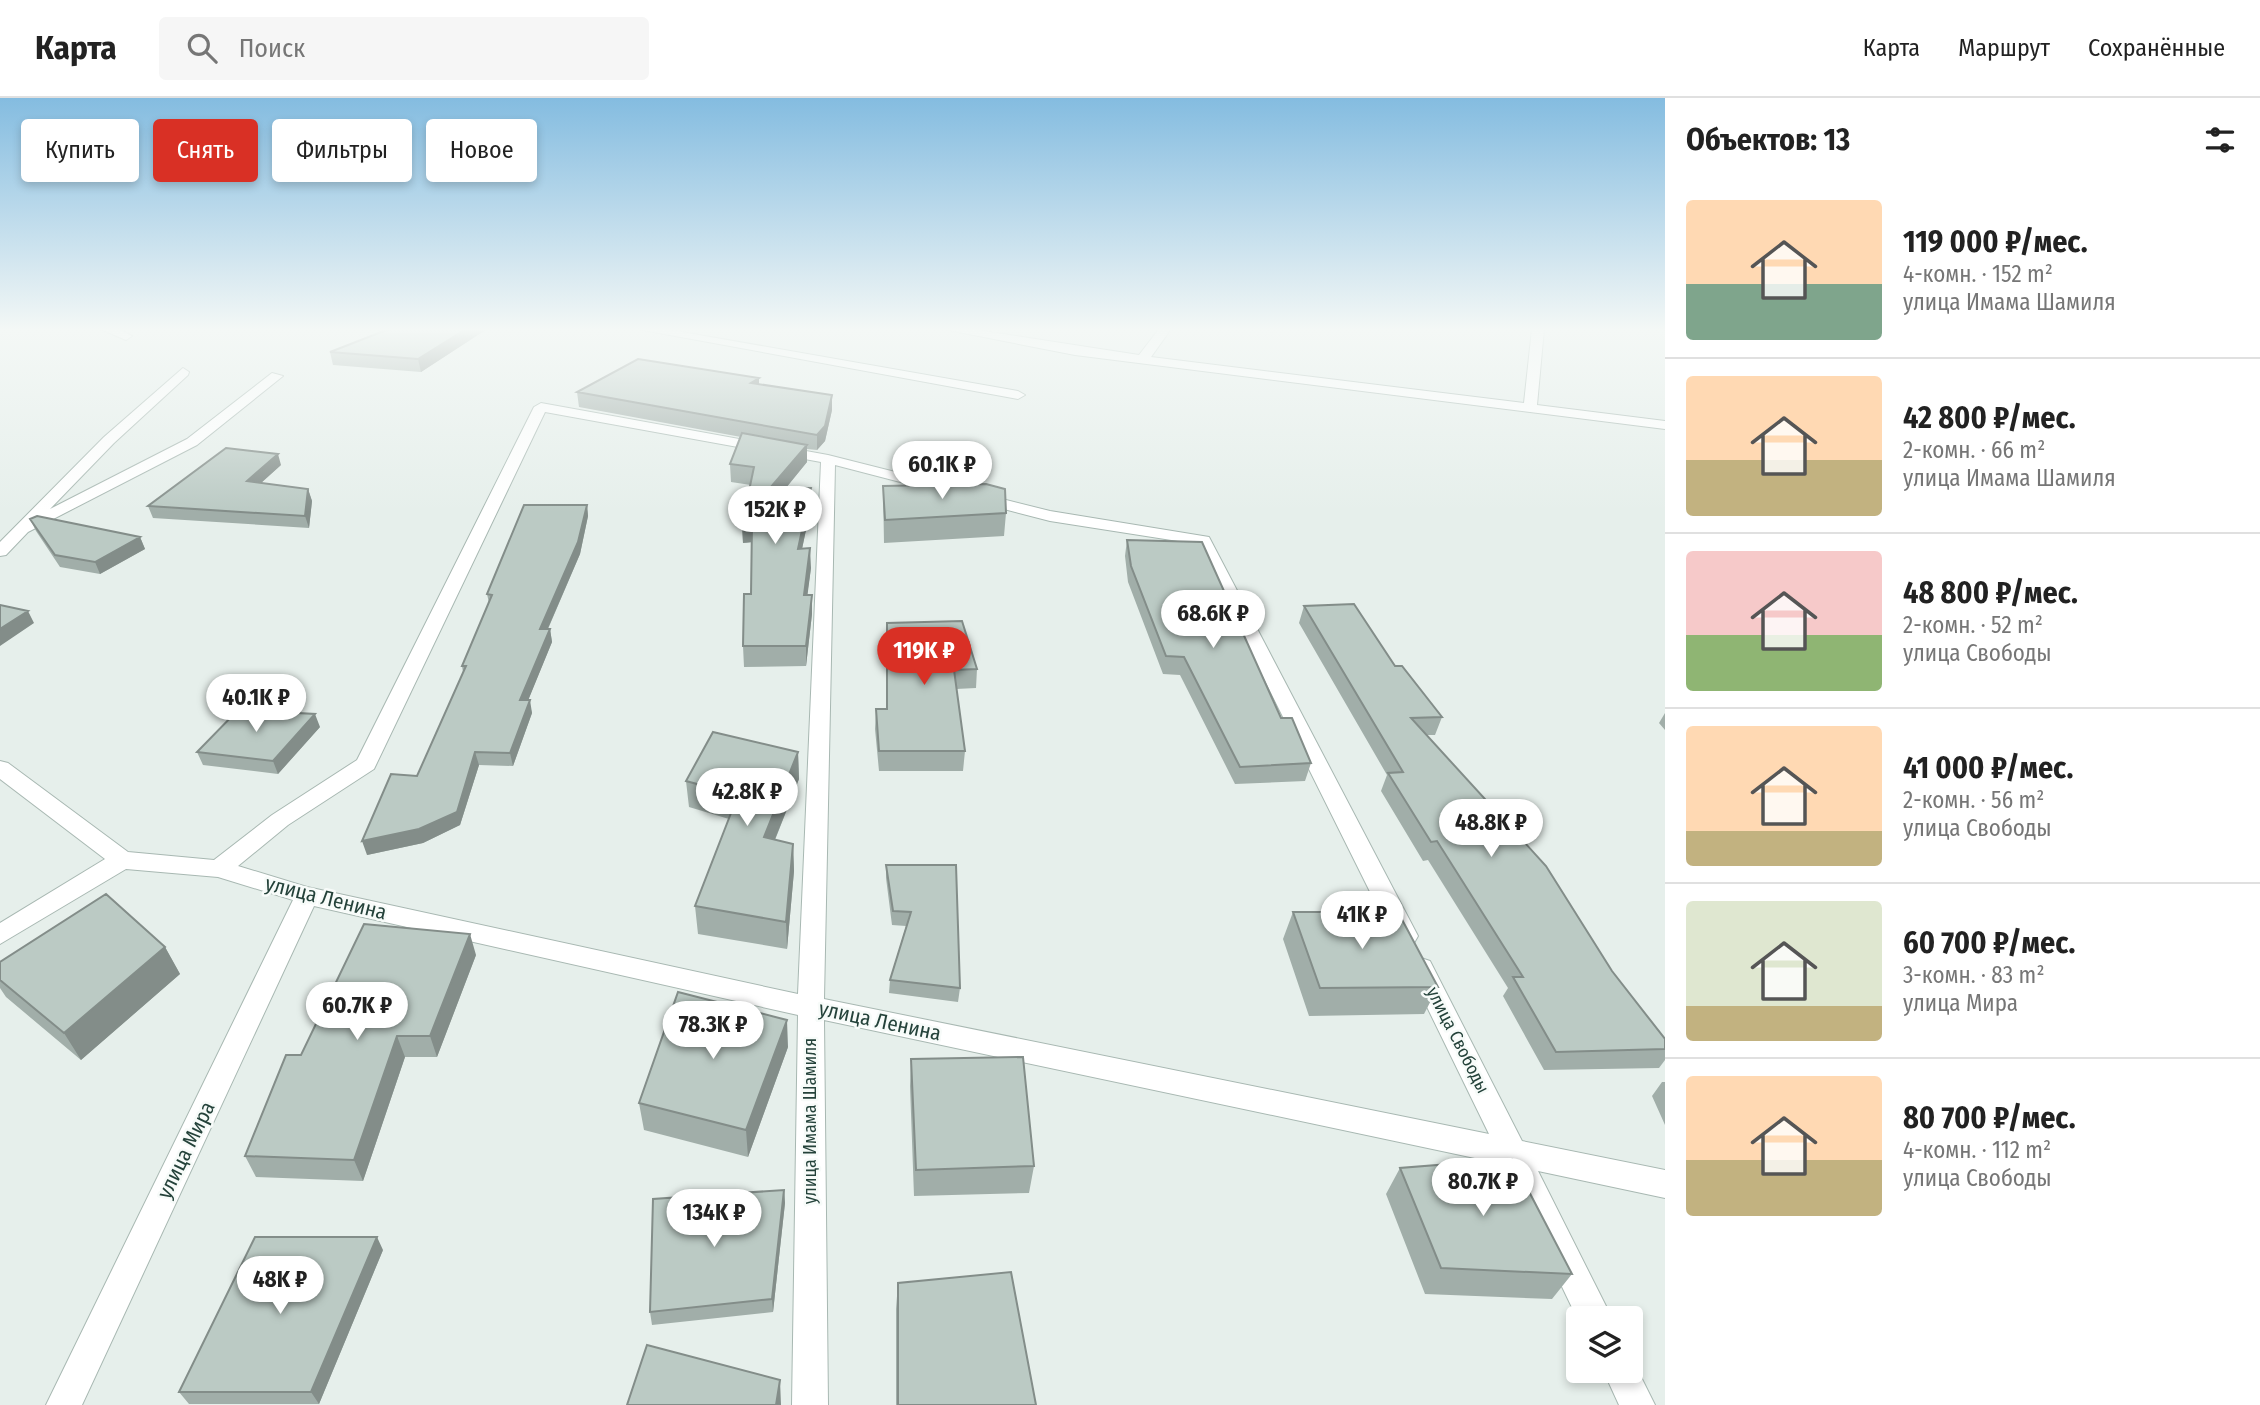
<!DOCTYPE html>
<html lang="ru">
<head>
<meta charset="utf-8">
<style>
  :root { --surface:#fff; --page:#f6f6f6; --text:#222; --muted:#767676; --line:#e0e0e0; --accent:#d93025 }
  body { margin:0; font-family:"Fira Sans Condensed",sans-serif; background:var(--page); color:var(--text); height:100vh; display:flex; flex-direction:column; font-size:26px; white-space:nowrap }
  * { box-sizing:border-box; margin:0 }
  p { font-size:23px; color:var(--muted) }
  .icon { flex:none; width:38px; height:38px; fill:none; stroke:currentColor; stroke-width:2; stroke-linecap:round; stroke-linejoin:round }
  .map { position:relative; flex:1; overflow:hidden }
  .sheet { display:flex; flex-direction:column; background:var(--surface); width:595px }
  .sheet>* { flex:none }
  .guide { position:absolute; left:21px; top:21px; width:665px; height:63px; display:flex; gap:14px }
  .buttons { position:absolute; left:1566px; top:1208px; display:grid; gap:14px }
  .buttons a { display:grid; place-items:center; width:77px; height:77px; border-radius:7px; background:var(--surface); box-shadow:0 4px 10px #0003; font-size:35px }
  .price { position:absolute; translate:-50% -60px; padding:0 16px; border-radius:24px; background:#fff; color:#222; font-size:23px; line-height:46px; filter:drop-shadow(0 2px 4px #0008) }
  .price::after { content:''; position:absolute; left:50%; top:42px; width:21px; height:16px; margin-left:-10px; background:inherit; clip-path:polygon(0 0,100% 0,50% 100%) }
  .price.active { background:var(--accent); color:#fff }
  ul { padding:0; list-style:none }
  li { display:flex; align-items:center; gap:21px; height:175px; padding:0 21px }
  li+li { border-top:2px solid var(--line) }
  li span { display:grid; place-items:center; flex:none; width:196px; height:140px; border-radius:7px; color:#555 }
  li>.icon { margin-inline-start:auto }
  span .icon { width:84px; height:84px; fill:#fffc; stroke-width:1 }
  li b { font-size:30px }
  h2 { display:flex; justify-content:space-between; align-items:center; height:84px; padding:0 21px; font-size:30px }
  .pill { padding:0 24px; border-radius:7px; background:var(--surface); box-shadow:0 4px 10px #0003; font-size:24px; line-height:63px }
  .pill.active { background:var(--accent); color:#fff }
  header { display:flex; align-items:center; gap:42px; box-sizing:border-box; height:98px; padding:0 35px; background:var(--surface); border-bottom:2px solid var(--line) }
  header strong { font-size:33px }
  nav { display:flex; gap:38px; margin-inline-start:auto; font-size:24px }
  .search { width:490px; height:63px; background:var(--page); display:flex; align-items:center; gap:18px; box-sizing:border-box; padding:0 24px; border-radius:7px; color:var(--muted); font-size:26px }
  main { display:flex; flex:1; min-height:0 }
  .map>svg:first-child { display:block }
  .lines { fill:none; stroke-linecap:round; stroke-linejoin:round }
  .minor-casing { stroke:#a8b8b2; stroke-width:2 }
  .minor { fill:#fff; fill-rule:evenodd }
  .wall { fill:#a1aea9 }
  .shaded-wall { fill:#838d89 }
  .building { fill:#bbcac4; stroke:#838d89; stroke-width:2 }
  .labels { text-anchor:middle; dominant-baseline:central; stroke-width:5; stroke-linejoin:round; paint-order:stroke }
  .street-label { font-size:18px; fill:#24423a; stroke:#f7fbf9 }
  .near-street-label { font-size:21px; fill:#24423a; stroke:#f7fbf9 }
</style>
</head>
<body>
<header>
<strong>Карта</strong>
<div class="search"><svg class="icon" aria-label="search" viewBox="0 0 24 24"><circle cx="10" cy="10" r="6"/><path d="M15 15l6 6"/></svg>Поиск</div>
<nav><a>Карта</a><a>Маршрут</a><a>Сохранённые</a></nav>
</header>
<main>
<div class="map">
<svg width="1665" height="1307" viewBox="0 0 1665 1307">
  <rect width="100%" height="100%" fill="#e6efeb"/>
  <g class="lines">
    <!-- minor casing -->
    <g class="minor-casing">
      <path id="minor" d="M 100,231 L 118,231 L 132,238 L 126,242 Z
        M 637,231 L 665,231 L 1018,293 L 1025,297 L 1018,301 Z
        M 943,231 L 971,231 L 1139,257 L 1159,231 L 1171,231 L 1151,259 L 1524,305 L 1532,231 L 1544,231 L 1537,307 L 1665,323 L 1665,331 L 1075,257 Z
        M 183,270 L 189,274 L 188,277 L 114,345 L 50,411 L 187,341 L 272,275 L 283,278 L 197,347 L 28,434 L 6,457 L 0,458 L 0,444 L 104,339 Z
        M 541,305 L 828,357 L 1050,413 L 1209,439 L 1418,838 L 1414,845 L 1405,847 L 1396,845 L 1392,838 L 1197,446 L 1050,423 L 835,367 L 824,901 L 1489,1036 L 1408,870 L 1412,863 L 1421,860 L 1430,863 L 1522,1043 L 1665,1072 L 1665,1100 L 1538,1073 L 1612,1220 L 1578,1222 L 1503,1066 L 824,922 L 828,1307 L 792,1307 L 798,917 L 314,808 L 82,1307 L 46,1307 L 293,802 L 218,779 L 126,771 L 0,846 L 0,825 L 105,761 L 0,681 L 0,663 L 8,665 L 128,754 L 214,762 L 272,717 L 357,662 L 534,309 ZM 545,314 L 821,364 L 798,896 L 307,789 L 238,768 L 288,727 L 374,671 Z
        M 1631,1259 L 1655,1307 L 1619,1307 L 1603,1272 L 1631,1272 Z"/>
    </g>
    <!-- minor -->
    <use href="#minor" class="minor"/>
  </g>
  <!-- wall -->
  <path class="wall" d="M 487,231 L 421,274 L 333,267 L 330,254 Z
    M 759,286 L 832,312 L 825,343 L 817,352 L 807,351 L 807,364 L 786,390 L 811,390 L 811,408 L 802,451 L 811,470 L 807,497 L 812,497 L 812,516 L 806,568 L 744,569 L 743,548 L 751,496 L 752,444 L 743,445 L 742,426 L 751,387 L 731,384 L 730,366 L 741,339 L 579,309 L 577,294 Z
    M 281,367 L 261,385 L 308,391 L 312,403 L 309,430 L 153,420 L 148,408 Z
    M 883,388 L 1006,415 L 1004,438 L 884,445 Z
    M 587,407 L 588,418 L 580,456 L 548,531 L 550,531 L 552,544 L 528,602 L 532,615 L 513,668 L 479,667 L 460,727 L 423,745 L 367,757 L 417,678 L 463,574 L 462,568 L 489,505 L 487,496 Z
    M 30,421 L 140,439 L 145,451 L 100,476 L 60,469 L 36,433 Z
    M 1127,442 L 1281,620 L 1311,665 L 1305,683 L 1235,686 L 1180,577 L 1163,576 L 1128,484 L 1125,458 Z
    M 1304,508 L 1395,568 L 1442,619 L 1435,637 L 1426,637 L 1665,941 L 1665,962 L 1659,970 L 1544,972 L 1503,898 L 1508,890 L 1428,762 L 1423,763 L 1381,693 L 1387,677 L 1299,525 Z
    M 887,525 L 977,571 L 976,590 L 956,591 L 965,653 L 963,673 L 879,673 L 875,631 L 876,611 L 886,611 Z
    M 1665,615 L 1665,632 L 1659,625 Z
    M 320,629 L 278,676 L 203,667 L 197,654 Z
    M 798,654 L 799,681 L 775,742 L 793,746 L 794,773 L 787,851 L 698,836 L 695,808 L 729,721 L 689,709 L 686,683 Z
    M 886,767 L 960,890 L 958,904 L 889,895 L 890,882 L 906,828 L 892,827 L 886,780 Z
    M 1293,814 L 1438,889 L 1424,916 L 1309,918 L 1283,841 Z
    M 165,849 L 180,876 L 81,962 L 6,899 L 0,890 L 0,864 Z
    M 476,857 L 437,959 L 405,959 L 363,1083 L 256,1079 L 245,1058 L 301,957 Z
    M 788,949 L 748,1059 L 644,1032 L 639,1005 Z
    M 911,961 L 1034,1068 L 1029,1095 L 914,1098 L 910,988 Z
    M 1662,984 L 1665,984 L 1665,1027 L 1652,998 Z
    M 1400,1070 L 1572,1176 L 1552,1201 L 1425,1196 L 1386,1096 Z
    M 784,1092 L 785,1105 L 773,1214 L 652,1227 L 650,1214 Z
    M 383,1152 L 319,1306 L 189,1306 L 179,1294 Z
    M 898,1185 L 1036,1307 L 896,1307 L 896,1211 Z"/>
  <!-- shaded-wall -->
  <path class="shaded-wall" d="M 466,231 L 487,231 L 421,274 L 418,261 Z
    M 759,280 L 759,294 L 751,285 Z
    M 832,297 L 832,312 L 825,343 L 817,352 L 817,337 Z
    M 807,347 L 807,364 L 771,408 L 770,390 Z
    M 278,356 L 281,367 L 251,394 L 247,383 Z
    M 811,390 L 811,408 L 798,470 L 798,451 Z
    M 308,391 L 312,403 L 309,430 L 305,418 Z
    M 587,407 L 588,418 L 580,456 L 542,544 L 540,531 Z
    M 752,425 L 753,444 L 743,445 L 742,426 Z
    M 140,439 L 145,451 L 100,476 L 95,464 Z
    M 810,450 L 811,470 L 805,516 L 804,497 Z
    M 812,497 L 812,516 L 806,568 L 806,548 Z
    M 28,513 L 34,525 L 0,548 L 0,531 Z
    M 550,531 L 552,544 L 523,615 L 520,602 Z
    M 530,602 L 532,615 L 513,668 L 510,655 Z
    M 315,616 L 320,629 L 278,676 L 273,663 Z
    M 475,654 L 479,667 L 460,727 L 423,745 L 367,757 L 362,743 Z
    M 798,654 L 799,681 L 765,766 L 764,739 Z
    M 793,746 L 794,773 L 787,851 L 786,824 Z
    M 470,836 L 476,857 L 437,959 L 430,938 Z
    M 165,849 L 180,876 L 81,962 L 64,935 Z
    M 787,922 L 788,949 L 748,1059 L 746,1032 Z
    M 397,938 L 405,959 L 363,1083 L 354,1062 Z
    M 784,1092 L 785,1105 L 773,1214 L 772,1201 Z
    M 377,1139 L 383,1152 L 319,1306 L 311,1294 Z
    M 780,1282 L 781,1307 L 776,1307 Z"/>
  <!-- building -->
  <path class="building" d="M 389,231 L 466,231 L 418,261 L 330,254 Z
    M 638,261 L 759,280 L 751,285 L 832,297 L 825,328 L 817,337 L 577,294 Z
    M 742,335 L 807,347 L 770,390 L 811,390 L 798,451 L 810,450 L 804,497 L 812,497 L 806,548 L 743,548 L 744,496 L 751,496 L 752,425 L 742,426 L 754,369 L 730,366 Z
    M 226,350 L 278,356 L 247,383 L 308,391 L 305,418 L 148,408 Z
    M 986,386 L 1005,391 L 1006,415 L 885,422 L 883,388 Z
    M 524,407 L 587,407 L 578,444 L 540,531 L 550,531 L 520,602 L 530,602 L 510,655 L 475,654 L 457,714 L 419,731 L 362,743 L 391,676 L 417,678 L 466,568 L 462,568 L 492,497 L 487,496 Z
    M 37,418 L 140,439 L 95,464 L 55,457 L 30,421 Z
    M 1127,442 L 1202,444 L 1281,620 L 1292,620 L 1311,665 L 1240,669 L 1184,559 L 1166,558 L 1131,468 Z
    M 1354,506 L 1395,568 L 1402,568 L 1442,619 L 1411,620 L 1546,768 L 1612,873 L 1665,941 L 1665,951 L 1556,954 L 1513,879 L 1523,879 L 1437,743 L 1431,744 L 1388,675 L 1403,674 L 1304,508 Z
    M 0,507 L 28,513 L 0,531 Z
    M 962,523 L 977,571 L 954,572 L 965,653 L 879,653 L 876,611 L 887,611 L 887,525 Z
    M 238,612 L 315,616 L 273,663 L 197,654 Z
    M 713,634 L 798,654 L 764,739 L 793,746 L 786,824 L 695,808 L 738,697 L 686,683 Z
    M 886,767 L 956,767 L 960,890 L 890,882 L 911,814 L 893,813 Z
    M 106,796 L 165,849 L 64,935 L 0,882 L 0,864 Z
    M 1293,814 L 1398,814 L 1438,889 L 1320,890 Z
    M 364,826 L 470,836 L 430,938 L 397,938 L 354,1062 L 245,1058 L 286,957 L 301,957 Z
    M 678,894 L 787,922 L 746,1032 L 639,1005 Z
    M 1023,959 L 1034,1068 L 916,1072 L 911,961 Z
    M 1512,1061 L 1572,1176 L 1441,1170 L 1400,1070 Z
    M 784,1092 L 772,1201 L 650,1214 L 653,1101 Z
    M 255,1139 L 377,1139 L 311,1294 L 179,1294 Z
    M 1011,1174 L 1036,1307 L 898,1307 L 898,1185 Z
    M 647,1247 L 780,1282 L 776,1307 L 627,1307 Z"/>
  <!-- sky -->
  <linearGradient id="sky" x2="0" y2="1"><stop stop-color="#84bce0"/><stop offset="0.56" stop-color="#f4f8f6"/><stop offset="1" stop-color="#f4f8f6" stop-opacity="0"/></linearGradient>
  <rect width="1665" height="414" fill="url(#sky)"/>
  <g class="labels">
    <!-- street labels -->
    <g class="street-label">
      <text transform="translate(1458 942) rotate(63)">улица Свободы</text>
      <text transform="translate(810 1023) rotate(-90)">улица Имама Шамиля</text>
    </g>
    <!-- near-street labels -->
    <g class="near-street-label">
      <text transform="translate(326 800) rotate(14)">улица Ленина</text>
      <text transform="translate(880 923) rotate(12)">улица Ленина</text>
      <text transform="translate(186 1052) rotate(-64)">улица Мира</text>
    </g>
  </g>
</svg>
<div class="buttons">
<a><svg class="icon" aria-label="layers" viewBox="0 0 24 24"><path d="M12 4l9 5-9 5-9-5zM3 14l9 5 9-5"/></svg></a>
</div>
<b class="price" style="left:942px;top:403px">60.1K ₽</b>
<b class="price" style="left:775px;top:448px">152K ₽</b>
<b class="price" style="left:1213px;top:552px">68.6K ₽</b>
<b class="price active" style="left:924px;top:589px">119K ₽</b>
<b class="price" style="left:256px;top:636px">40.1K ₽</b>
<b class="price" style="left:747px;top:730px">42.8K ₽</b>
<b class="price" style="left:1491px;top:761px">48.8K ₽</b>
<b class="price" style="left:1362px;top:853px">41K ₽</b>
<b class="price" style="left:357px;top:944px">60.7K ₽</b>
<b class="price" style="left:713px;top:963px">78.3K ₽</b>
<b class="price" style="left:1483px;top:1120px">80.7K ₽</b>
<b class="price" style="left:714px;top:1151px">134K ₽</b>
<b class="price" style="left:280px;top:1218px">48K ₽</b>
<div class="guide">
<a class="pill">Купить</a>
<a class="pill active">Снять</a>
<a class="pill">Фильтры</a>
<a class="pill">Новое</a>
</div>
</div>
<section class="sheet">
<h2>Объектов: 13<svg class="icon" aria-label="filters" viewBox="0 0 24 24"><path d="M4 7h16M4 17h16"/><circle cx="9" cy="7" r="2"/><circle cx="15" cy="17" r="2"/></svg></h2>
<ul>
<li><span style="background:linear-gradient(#ffd9b3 60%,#7fa58c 0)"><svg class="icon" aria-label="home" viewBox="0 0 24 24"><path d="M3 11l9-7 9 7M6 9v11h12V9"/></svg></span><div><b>119 000 ₽/мес.</b><p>4-комн. · 152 m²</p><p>улица Имама Шамиля</p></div></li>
<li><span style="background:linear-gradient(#ffd9b3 60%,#c2b280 0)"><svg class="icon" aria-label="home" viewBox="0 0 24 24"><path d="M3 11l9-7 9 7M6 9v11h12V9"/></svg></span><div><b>42 800 ₽/мес.</b><p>2-комн. · 66 m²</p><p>улица Имама Шамиля</p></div></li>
<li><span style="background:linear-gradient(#f6c9c9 60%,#8fb573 0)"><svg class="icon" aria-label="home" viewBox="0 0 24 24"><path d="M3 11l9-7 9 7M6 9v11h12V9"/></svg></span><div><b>48 800 ₽/мес.</b><p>2-комн. · 52 m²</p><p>улица Свободы</p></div></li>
<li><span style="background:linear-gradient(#ffd9b3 75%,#c2b280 0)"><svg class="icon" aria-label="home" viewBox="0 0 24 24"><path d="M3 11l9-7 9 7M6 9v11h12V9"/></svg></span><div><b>41 000 ₽/мес.</b><p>2-комн. · 56 m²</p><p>улица Свободы</p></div></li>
<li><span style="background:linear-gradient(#dfe7d0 75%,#c2b280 0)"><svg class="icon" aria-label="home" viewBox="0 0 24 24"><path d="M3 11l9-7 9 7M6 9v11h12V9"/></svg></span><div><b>60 700 ₽/мес.</b><p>3-комн. · 83 m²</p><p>улица Мира</p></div></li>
<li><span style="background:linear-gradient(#ffd9b3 60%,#c2b280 0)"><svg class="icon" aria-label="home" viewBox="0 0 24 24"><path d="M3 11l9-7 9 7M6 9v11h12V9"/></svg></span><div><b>80 700 ₽/мес.</b><p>4-комн. · 112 m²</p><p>улица Свободы</p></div></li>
</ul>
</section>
</main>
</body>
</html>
